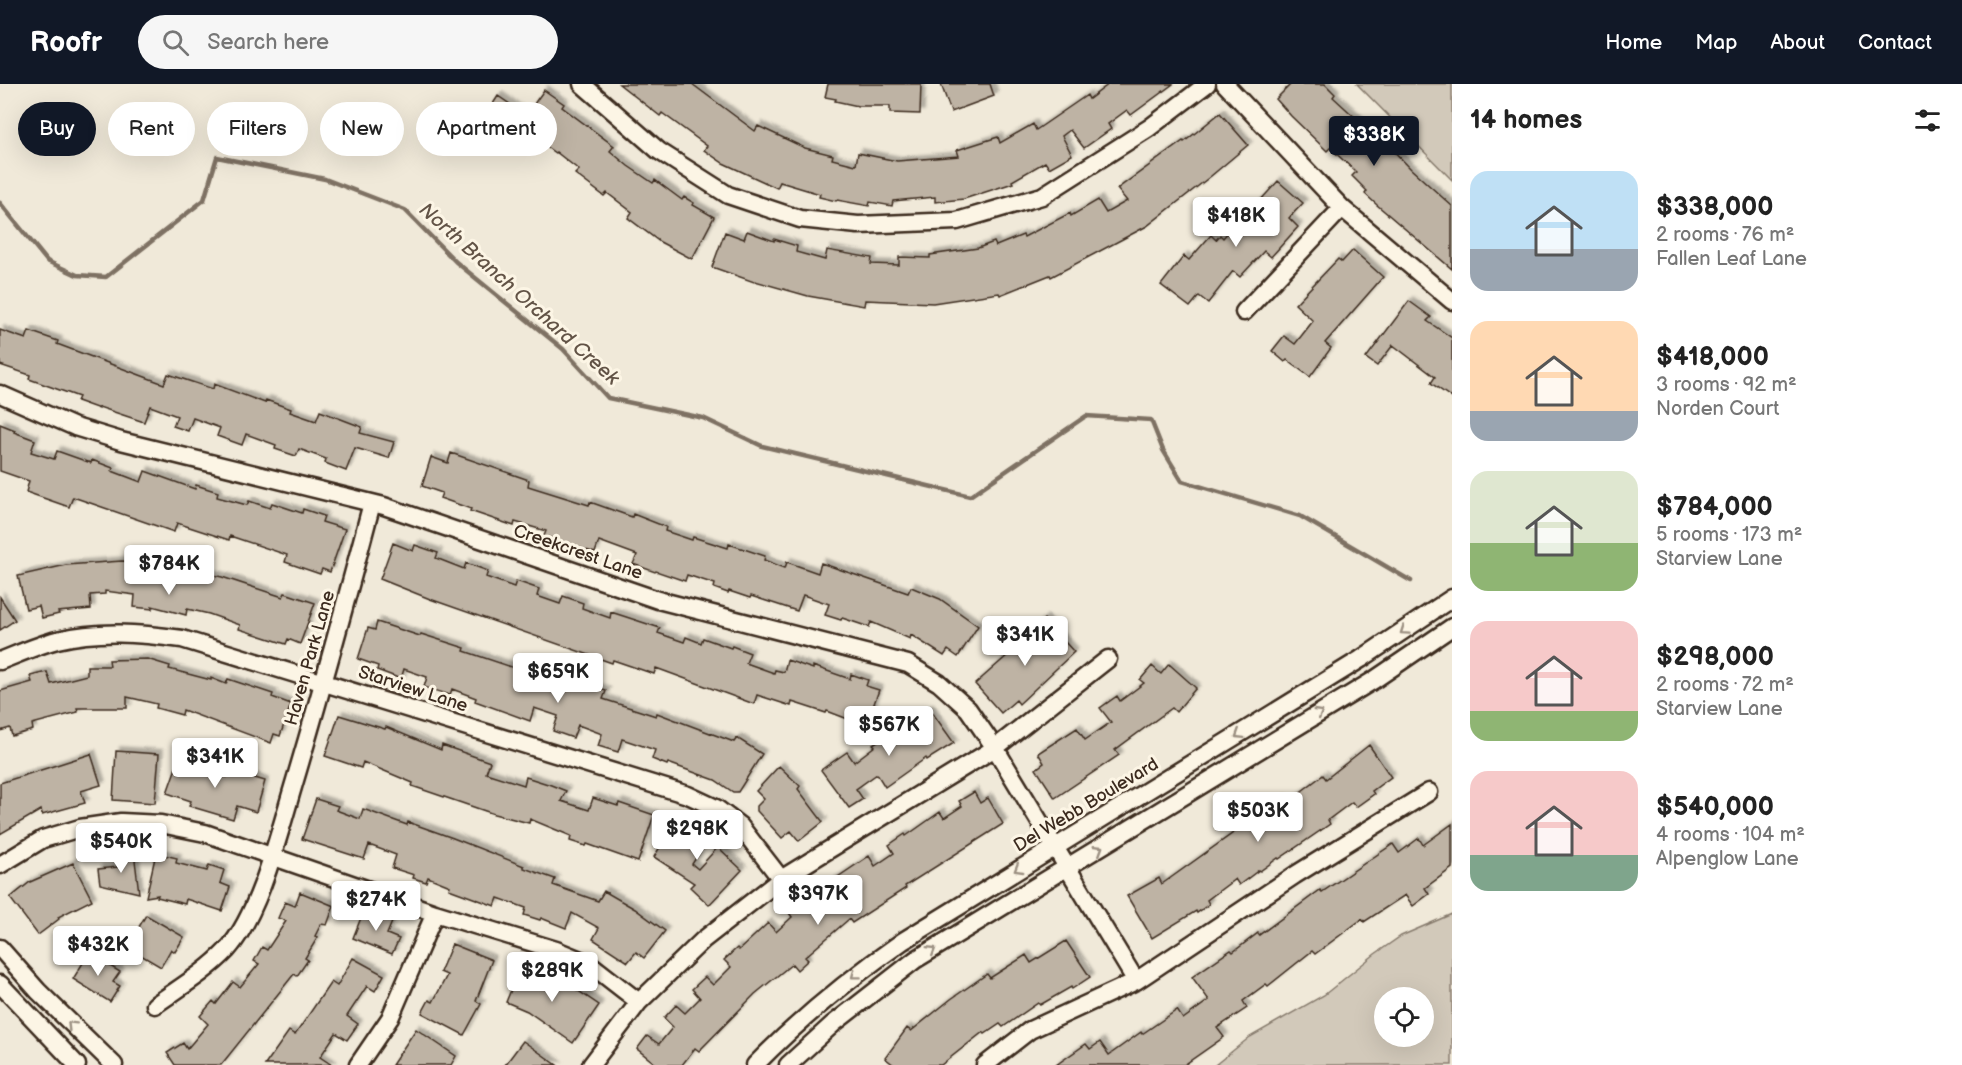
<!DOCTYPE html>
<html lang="en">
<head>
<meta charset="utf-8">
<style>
  :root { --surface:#fff; --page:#f6f6f6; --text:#222; --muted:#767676; --accent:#111827 }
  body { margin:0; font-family:"Balsamiq Sans",sans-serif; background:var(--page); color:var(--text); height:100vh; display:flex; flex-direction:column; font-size:22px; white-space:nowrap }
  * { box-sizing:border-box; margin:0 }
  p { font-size:20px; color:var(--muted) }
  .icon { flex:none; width:33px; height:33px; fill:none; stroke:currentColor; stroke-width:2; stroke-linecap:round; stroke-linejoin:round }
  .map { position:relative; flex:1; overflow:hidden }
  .sheet { display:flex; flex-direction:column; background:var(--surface); width:510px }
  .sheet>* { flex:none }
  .banner { position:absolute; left:18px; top:18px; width:570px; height:54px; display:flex; gap:12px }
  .fabs { position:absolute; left:1374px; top:903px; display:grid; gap:12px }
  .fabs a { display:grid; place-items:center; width:60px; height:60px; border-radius:50%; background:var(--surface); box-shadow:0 6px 24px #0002; font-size:30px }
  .price { position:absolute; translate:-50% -51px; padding:0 14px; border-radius:6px; background:#fff; color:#222; font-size:20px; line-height:39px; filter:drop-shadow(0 2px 3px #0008) }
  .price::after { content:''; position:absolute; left:50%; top:36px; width:18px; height:14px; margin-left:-9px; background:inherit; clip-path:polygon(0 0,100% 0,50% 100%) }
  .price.current { background:var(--accent); color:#fff }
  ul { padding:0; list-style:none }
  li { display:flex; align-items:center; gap:18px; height:150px; padding:0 18px }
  li span { display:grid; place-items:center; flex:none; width:168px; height:120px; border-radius:18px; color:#555 }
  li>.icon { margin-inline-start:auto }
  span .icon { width:72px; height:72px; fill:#fffc; stroke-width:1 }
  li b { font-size:26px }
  h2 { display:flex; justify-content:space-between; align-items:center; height:72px; padding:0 18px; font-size:26px }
  .pill { padding:0 21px; border-radius:27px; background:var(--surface); box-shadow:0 6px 24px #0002; font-size:21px; line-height:54px }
  .pill.current { background:var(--accent); color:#fff }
  header { display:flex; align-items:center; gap:36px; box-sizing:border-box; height:84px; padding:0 30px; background:var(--accent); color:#fff }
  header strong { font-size:28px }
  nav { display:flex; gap:33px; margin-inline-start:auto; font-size:21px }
  .search { width:420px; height:54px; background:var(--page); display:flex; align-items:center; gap:15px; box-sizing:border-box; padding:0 21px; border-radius:33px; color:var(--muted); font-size:22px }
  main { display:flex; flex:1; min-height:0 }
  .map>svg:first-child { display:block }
  .green { fill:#d2c9ba; stroke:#867a6c; stroke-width:1.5; fill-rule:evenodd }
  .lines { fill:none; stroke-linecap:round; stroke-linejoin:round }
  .stream { stroke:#7e7163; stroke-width:4.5 }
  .building { fill:#beb3a4; stroke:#3b2a1e; stroke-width:1.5; filter:url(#shadow) }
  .minor-casing { stroke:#3b2a1e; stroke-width:21 }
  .minor { stroke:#fcf5e5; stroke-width:16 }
  .oneway { stroke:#9c9082 }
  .labels { text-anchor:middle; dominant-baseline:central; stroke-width:6; stroke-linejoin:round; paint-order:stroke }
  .street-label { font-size:18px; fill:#3b2a1e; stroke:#fcf5e5 }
  .water-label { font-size:20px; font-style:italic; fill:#625346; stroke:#fcf5e5 }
</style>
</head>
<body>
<header>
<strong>Roofr</strong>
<div class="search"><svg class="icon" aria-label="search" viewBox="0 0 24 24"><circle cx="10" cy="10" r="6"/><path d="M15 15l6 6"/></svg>Search here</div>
<nav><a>Home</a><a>Map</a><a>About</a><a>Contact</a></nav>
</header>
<main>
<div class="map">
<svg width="1452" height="981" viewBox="0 0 1452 981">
  <defs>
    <filter id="shadow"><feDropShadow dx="4" dy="-4" stdDeviation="1.5" flood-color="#0004"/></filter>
  </defs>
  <rect width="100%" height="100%" fill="#f0e9d9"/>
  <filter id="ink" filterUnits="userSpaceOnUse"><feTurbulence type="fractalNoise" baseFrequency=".0167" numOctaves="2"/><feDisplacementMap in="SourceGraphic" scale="12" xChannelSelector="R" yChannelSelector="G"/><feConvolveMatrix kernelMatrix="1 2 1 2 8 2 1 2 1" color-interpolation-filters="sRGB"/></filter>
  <g filter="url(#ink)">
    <!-- green -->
    <path class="green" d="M 1357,0 L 1452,0 L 1452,96 Z
      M 1452,830 L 1452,981 L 1215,981 L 1250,953 L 1324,911 L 1375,870 L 1401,852 ZM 1384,914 L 1424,914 L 1424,952 L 1384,952 Z"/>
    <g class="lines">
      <!-- stream -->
      <path class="stream" d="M 0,119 L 47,177 L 77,191 L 106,193 L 204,116 L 217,73 L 325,95 L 405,126 L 456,178 L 563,265 L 608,314 L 703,334 L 762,362 L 970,412 L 1086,332 L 1151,336 L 1163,366 L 1182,397 L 1300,432 L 1411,497"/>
    </g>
    <!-- building -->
    <path class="building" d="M 619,0 L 692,0 L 755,47 L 758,42 L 805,64 L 833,71 L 832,75 L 856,81 L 858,69 L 897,77 L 959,72 L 957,66 L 998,53 L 1000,59 L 1033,40 L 1036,46 L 1087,11 L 1089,15 L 1109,0 L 1173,0 L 1131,31 L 1127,26 L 1108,40 L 1111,45 L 1084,64 L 1070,46 L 1062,52 L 1072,71 L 1049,84 L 1045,78 L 1012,97 L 1013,99 L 964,115 L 935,118 L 935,113 L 893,117 L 892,122 L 870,118 L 869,122 L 837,116 L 836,117 L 819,113 L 820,110 L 780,98 L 777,104 L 723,79 L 704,66 L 707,62 L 662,29 L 660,32 Z
      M 828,0 L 921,0 L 920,30 L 890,29 L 890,22 L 858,22 L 835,17 L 836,15 L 825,13 Z
      M 941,0 L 990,0 L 994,12 L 951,28 Z
      M 1291,0 L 1325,0 L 1335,10 L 1333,13 L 1383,59 L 1385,58 L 1411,85 L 1452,122 L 1452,185 L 1377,121 L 1365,110 L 1367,107 L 1352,92 L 1356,88 L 1330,64 L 1327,67 L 1291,32 L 1276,15 Z
      M 544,6 L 564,20 L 562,23 L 614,62 L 610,67 L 628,82 L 653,99 L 655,96 L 682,116 L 684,113 L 694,119 L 693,121 L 714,133 L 692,175 L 660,158 L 628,134 L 632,128 L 607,109 L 604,112 L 575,90 L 579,86 L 556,68 L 555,69 L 506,34 L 505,36 L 489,26 L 498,12 L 526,31 Z
      M 1220,29 L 1248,61 L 1211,92 L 1147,142 L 1051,193 L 1050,191 L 1000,211 L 999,209 L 933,219 L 865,216 L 864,222 L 808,212 L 755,197 L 754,198 L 712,183 L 725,148 L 744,155 L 747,147 L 774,157 L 774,155 L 797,162 L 796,168 L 825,176 L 827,166 L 872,174 L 871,180 L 899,181 L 899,173 L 930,174 L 930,171 L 978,164 L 994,158 L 996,162 L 1023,151 L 1024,153 L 1070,129 L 1071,132 L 1098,116 L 1106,129 L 1127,117 L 1117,105 L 1183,57 L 1184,58 Z
      M 1278,97 L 1303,119 L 1289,134 L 1298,143 L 1271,173 L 1264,167 L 1240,193 L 1233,187 L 1208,219 L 1199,212 L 1190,223 L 1161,201 L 1184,172 L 1189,176 L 1211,151 L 1216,156 L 1220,151 L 1223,154 L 1246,128 L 1248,130 Z
      M 1353,166 L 1383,193 L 1325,259 L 1331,264 L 1310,293 L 1287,276 L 1285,278 L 1272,267 L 1284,252 L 1295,260 L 1313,237 L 1295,220 L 1338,175 L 1342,178 Z
      M 1409,217 L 1431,233 L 1427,237 L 1452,254 L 1452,314 L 1431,299 L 1435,293 L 1393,261 L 1377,282 L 1366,274 Z
      M 0,246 L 26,255 L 29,247 L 58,257 L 57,260 L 164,300 L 168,290 L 213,305 L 214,300 L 265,319 L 266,316 L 291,325 L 290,328 L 316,337 L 320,327 L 362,343 L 360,349 L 394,358 L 389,374 L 355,364 L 346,387 L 325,379 L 326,375 L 299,365 L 296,372 L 275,365 L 276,361 L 246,350 L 242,361 L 217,352 L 220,344 L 193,334 L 188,347 L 173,342 L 177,332 L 150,322 L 144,338 L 99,323 L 99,325 L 77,317 L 79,313 L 29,295 L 30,291 L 0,281 Z
      M 0,340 L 15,346 L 14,348 L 35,356 L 31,368 L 54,375 L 57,367 L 91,379 L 92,376 L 113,384 L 112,387 L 141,398 L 145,387 L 195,405 L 196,401 L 218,408 L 217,413 L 247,421 L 249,417 L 270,424 L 272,419 L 302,429 L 303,425 L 324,432 L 322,438 L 345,445 L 330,488 L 322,485 L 320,490 L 285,478 L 287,471 L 230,452 L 229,456 L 177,439 L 174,448 L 73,413 L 69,423 L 26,408 L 29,397 L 0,387 Z
      M 451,369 L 529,396 L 528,402 L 589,421 L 590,418 L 632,433 L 633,430 L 666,443 L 665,447 L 692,456 L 693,453 L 728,464 L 729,460 L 765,472 L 764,476 L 785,484 L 787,478 L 818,489 L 821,479 L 908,509 L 911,503 L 940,515 L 978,542 L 958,573 L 948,566 L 944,572 L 911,551 L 910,555 L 871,538 L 869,543 L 842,534 L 841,536 L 825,531 L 829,520 L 803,511 L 797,527 L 751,512 L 750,514 L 729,507 L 728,509 L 714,504 L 715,500 L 687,491 L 685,497 L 656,487 L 655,488 L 633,480 L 637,471 L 599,457 L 595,469 L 544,452 L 546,447 L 515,438 L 514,442 L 470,427 L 471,425 L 440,414 L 442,409 L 422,402 L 431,373 L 448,379 Z
      M 393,459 L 413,467 L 415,461 L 438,469 L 436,474 L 464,485 L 466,479 L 488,487 L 486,493 L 514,503 L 516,497 L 539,505 L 537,512 L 560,520 L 563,512 L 583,519 L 582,524 L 610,534 L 611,528 L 660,544 L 658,549 L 684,558 L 686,553 L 701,559 L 703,554 L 731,564 L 732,562 L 750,569 L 746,579 L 774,589 L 775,586 L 784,588 L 787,576 L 813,585 L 813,582 L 850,595 L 851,590 L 868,596 L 866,602 L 879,606 L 866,642 L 827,627 L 826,629 L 792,618 L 791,622 L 757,611 L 754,620 L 656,584 L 654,590 L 613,576 L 612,579 L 430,515 L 380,495 Z
      M 122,477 L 157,480 L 190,490 L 191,486 L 222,493 L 283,513 L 285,509 L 315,519 L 300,560 L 288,555 L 286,560 L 239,545 L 240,541 L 209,530 L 187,525 L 186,531 L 152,522 L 152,525 L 134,523 L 135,511 L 105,507 L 105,510 L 90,511 L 91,525 L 58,528 L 59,530 L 42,534 L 39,522 L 26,525 L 18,492 L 66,481 Z
      M 0,513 L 15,536 L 0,546 Z
      M 1044,535 L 1074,568 L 1019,620 L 1016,616 L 1001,629 L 975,600 L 1017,563 L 1015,562 Z
      M 377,538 L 420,552 L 421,550 L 465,564 L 464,567 L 568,602 L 569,599 L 583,603 L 584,600 L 606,607 L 603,615 L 656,632 L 657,629 L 734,658 L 737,654 L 762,670 L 738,708 L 733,708 L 715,696 L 668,679 L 667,681 L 652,675 L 655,666 L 622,655 L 618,668 L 598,662 L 602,650 L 578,641 L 573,654 L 553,647 L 558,632 L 534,624 L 530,637 L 475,617 L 476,614 L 452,605 L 450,611 L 424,603 L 427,593 L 404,585 L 401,595 L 377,586 L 378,582 L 358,575 L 368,544 L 375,546 Z
      M 147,575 L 170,582 L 169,585 L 211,596 L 211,594 L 226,600 L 228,595 L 273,610 L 272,613 L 291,620 L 280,652 L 274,650 L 271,659 L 183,626 L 182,631 L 156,624 L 157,620 L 127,613 L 127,624 L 77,624 L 78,628 L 32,640 L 33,646 L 12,652 L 10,644 L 0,647 L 0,607 L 32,598 L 30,592 L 47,588 L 51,600 L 87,591 L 87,582 L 110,582 L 109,576 Z
      M 1169,580 L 1196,604 L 1176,628 L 1172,624 L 1115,666 L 1119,671 L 1055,714 L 1036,685 L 1044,679 L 1038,669 L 1077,644 L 1085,656 L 1111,638 L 1100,624 L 1117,612 L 1120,617 L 1144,599 L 1140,596 L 1152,582 L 1161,590 Z
      M 929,624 L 954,659 L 927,676 L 926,674 L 885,703 L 877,690 L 856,705 L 863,715 L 849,724 L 821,686 L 847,668 L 854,678 L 875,662 L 873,660 Z
      M 339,631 L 385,645 L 386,643 L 441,666 L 442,661 L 490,678 L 486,689 L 524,701 L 526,693 L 551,701 L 566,707 L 561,717 L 589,726 L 593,714 L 618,722 L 619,719 L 654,731 L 638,778 L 587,760 L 586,762 L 570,757 L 571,752 L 530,735 L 529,739 L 494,730 L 412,702 L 413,699 L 363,678 L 361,684 L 325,672 Z
      M 1369,661 L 1391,693 L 1372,707 L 1374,710 L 1356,723 L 1352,718 L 1328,736 L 1330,740 L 1279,775 L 1278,774 L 1260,787 L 1259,786 L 1239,801 L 1235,795 L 1207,816 L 1209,820 L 1197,829 L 1196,827 L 1152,854 L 1127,812 L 1159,794 L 1162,800 L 1282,714 L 1286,719 L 1323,691 L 1326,695 Z
      M 116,667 L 159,670 L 155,719 L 113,716 Z
      M 91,670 L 101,701 L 81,707 L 85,719 L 42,731 L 41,726 L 0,750 L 0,699 Z
      M 188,674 L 206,681 L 204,686 L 227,693 L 229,686 L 265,697 L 256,728 L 237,722 L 233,735 L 189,722 L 191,717 L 167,709 L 178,678 L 186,681 Z
      M 779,682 L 800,702 L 798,705 L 823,738 L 799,757 L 791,747 L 782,754 L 757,727 L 757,722 L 764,715 L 756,707 Z
      M 974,708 L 980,719 L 988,714 L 1003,740 L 905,802 L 906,804 L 852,839 L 849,835 L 805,873 L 808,876 L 797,886 L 792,880 L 755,910 L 699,967 L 695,964 L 682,981 L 657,981 L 637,965 L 647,952 L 659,960 L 673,943 L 664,934 L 676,921 L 685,929 L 700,914 L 692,905 L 705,893 L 713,901 L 731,883 L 724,876 L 737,864 L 739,866 L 768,839 L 776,848 L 792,833 L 787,826 L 800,814 L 809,824 L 829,806 L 826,801 L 869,772 L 875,782 L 894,769 L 889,761 L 905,750 L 906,752 L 940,728 L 944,734 L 962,722 L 959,717 Z
      M 316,715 L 338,722 L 336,726 L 360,735 L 363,725 L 407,741 L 408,738 L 453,754 L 524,782 L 524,784 L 555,795 L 553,801 L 598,817 L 604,807 L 635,825 L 665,847 L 644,874 L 636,868 L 628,878 L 593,855 L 599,844 L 572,829 L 566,844 L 541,834 L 540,836 L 524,831 L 526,824 L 498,814 L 495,822 L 449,805 L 450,802 L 428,793 L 426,798 L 413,794 L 414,791 L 392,784 L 396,771 L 369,761 L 364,775 L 302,755 Z
      M 677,734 L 709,754 L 692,780 L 698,785 L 718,763 L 742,786 L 709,821 L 690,803 L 694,799 L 654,773 Z
      M 1452,740 L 1452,784 L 1425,804 L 1429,810 L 1413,822 L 1405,811 L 1364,838 L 1362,835 L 1315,870 L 1312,867 L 1268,902 L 1266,900 L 1243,917 L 1247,924 L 1217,944 L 1224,953 L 1184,981 L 1056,981 L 1086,960 L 1090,965 L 1100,958 L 1109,971 L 1141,948 L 1142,950 L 1177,926 L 1183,935 L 1209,916 L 1192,893 L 1231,866 L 1233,868 L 1258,849 L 1259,851 L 1320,806 L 1322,808 L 1393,760 L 1399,769 L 1419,754 L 1423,761 Z
      M 134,768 L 139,809 L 100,800 L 98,785 L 118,783 L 117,770 Z
      M 156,769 L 177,774 L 176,779 L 207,787 L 209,781 L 224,786 L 220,799 L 230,803 L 222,827 L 186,815 L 185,820 L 157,813 L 158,811 L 146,813 Z
      M 73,779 L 92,816 L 58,833 L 59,835 L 38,851 L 10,814 L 30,798 Z
      M 300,808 L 334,822 L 327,841 L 321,840 L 315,852 L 318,853 L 305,874 L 308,876 L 297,892 L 294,890 L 221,981 L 175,981 L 167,969 L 183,959 L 187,965 L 208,940 L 200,932 L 213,917 L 216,920 L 233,898 L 240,903 L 259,880 L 254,877 L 262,863 L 267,866 L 286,837 L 278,834 L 285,818 L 295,822 Z
      M 364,826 L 392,838 L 387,850 L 399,855 L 392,870 L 353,854 Z
      M 146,831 L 184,853 L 175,868 L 171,865 L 161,883 L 127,863 Z
      M 1066,857 L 1090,893 L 1072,905 L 1071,903 L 1040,921 L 1038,919 L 1003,943 L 1000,940 L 985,950 L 983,948 L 941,981 L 894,981 L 885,974 L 907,944 L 911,947 L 951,915 L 987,890 L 990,894 L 1026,871 L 1031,879 Z
      M 452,860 L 492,876 L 476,917 L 481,920 L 464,951 L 422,929 L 429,916 L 433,918 L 447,891 L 440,888 Z
      M 89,869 L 120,888 L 113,898 L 120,902 L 110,918 L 73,895 Z
      M 353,874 L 384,891 L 375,907 L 367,902 L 347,932 L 358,940 L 347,956 L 336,949 L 320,973 L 332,981 L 265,981 L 289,947 L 295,951 L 331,898 L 337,902 Z
      M 520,884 L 533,890 L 534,886 L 568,900 L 599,921 L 573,959 L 527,927 L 506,918 Z
      M 416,945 L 456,972 L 451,981 L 392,981 Z
      M 523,957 L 557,981 L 505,981 Z"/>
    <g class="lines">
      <!-- minor casing -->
      <g class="minor-casing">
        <path id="minor" d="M 582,0 L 659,67 L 728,111 L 800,135 L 858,141 L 957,137 L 1042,112 L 1149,44 L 1207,0
          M 1225,0 L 1342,124 L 1452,217
          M 1244,228 L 1342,124
          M 0,310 L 75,343 L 121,357 L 384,422 L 658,516 L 908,580 L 939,599 L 968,625 L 995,664 L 1136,897
          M 0,577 C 18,570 38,561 57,556 C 99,546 139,549 182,555 L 688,711 L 716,724 L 740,742 L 781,795
          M 0,781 L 43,755 L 80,744 L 121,738 L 161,740 L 205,749 L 435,829 L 556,866 L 590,880 L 639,918
          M 0,864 L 38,907 L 114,981
          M 0,900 L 77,981
          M 155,921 C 179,904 206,888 227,866 C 259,831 279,750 293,703 C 321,609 347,514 372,419
          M 358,981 L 390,934 L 435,829
          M 591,981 L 639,918 L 703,856 L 781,795 L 995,664 L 1108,575
          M 755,981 C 801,934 850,894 903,857 L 1361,575 L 1452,514
          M 788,981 L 833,940 L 915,876 L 1374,596 L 1452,543
          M 985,981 L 1030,946 L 1136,897 L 1295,791 L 1429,708"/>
      </g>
      <!-- minor -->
      <use href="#minor" class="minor"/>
    </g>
    <!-- one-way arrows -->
    <defs><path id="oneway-chevron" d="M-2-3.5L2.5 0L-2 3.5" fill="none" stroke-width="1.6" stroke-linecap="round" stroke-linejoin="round" transform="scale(1.5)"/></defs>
    <g class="oneway">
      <use href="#oneway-chevron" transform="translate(1404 547) rotate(146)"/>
      <use href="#oneway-chevron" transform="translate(1319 629) rotate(-31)"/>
      <use href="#oneway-chevron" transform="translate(1239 651) rotate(148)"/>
      <use href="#oneway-chevron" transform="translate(1099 765) rotate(-32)"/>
      <use href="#oneway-chevron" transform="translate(1018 785) rotate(149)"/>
      <use href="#oneway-chevron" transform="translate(932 866) rotate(-32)"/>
      <use href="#oneway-chevron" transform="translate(855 891) rotate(143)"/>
      <use href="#oneway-chevron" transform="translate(71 941) rotate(-135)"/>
    </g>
  </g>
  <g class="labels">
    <!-- street labels -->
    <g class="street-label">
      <text transform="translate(578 468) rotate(19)">Creekcrest Lane</text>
      <text transform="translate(310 574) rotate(-74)">Haven Park Lane</text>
      <text transform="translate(413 605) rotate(18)">Starview Lane</text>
      <text transform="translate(1086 721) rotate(-31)">Del Webb Boulevard</text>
    </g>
    <!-- water labels -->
    <g class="water-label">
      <text transform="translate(519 210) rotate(42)">North Branch Orchard Creek</text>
    </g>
  </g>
</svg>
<div class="fabs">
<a><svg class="icon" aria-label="locate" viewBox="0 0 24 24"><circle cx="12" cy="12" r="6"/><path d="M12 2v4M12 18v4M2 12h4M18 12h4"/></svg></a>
</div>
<b class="price current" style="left:1374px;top:83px">$338K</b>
<b class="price" style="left:1236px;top:164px">$418K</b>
<b class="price" style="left:169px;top:512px">$784K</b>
<b class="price" style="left:1025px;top:583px">$341K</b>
<b class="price" style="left:558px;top:620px">$659K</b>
<b class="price" style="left:889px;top:673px">$567K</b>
<b class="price" style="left:215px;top:705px">$341K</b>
<b class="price" style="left:1258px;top:759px">$503K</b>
<b class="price" style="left:697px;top:777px">$298K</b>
<b class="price" style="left:121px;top:790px">$540K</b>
<b class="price" style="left:818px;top:842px">$397K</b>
<b class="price" style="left:376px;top:848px">$274K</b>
<b class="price" style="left:98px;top:893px">$432K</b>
<b class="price" style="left:552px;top:919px">$289K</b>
<div class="banner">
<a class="pill current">Buy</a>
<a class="pill">Rent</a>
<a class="pill">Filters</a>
<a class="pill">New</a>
<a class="pill">Apartment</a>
</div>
</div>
<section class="sheet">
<h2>14 homes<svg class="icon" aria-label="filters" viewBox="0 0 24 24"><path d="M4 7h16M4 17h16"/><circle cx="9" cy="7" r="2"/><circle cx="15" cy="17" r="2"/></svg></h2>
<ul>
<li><span style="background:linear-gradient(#bfe0f5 65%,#9aa5b1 0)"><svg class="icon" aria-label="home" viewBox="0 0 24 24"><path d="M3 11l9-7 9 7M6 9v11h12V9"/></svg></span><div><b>$338,000</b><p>2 rooms · 76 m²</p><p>Fallen Leaf Lane</p></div></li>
<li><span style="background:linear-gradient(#ffd9b3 75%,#9aa5b1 0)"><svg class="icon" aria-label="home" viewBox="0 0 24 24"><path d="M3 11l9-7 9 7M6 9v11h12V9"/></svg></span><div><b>$418,000</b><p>3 rooms · 92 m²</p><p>Norden Court</p></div></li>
<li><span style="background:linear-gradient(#dfe7d0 60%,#8fb573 0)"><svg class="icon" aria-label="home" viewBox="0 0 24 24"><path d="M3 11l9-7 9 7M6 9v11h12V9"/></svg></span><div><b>$784,000</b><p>5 rooms · 173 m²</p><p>Starview Lane</p></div></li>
<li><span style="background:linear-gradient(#f6c9c9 75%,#8fb573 0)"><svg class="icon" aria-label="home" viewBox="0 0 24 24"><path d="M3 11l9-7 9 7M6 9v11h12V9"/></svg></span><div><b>$298,000</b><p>2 rooms · 72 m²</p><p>Starview Lane</p></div></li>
<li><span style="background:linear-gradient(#f6c9c9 70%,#7fa58c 0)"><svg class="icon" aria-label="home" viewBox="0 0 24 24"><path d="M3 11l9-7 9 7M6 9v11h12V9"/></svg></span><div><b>$540,000</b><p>4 rooms · 104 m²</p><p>Alpenglow Lane</p></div></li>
</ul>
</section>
</main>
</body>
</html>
